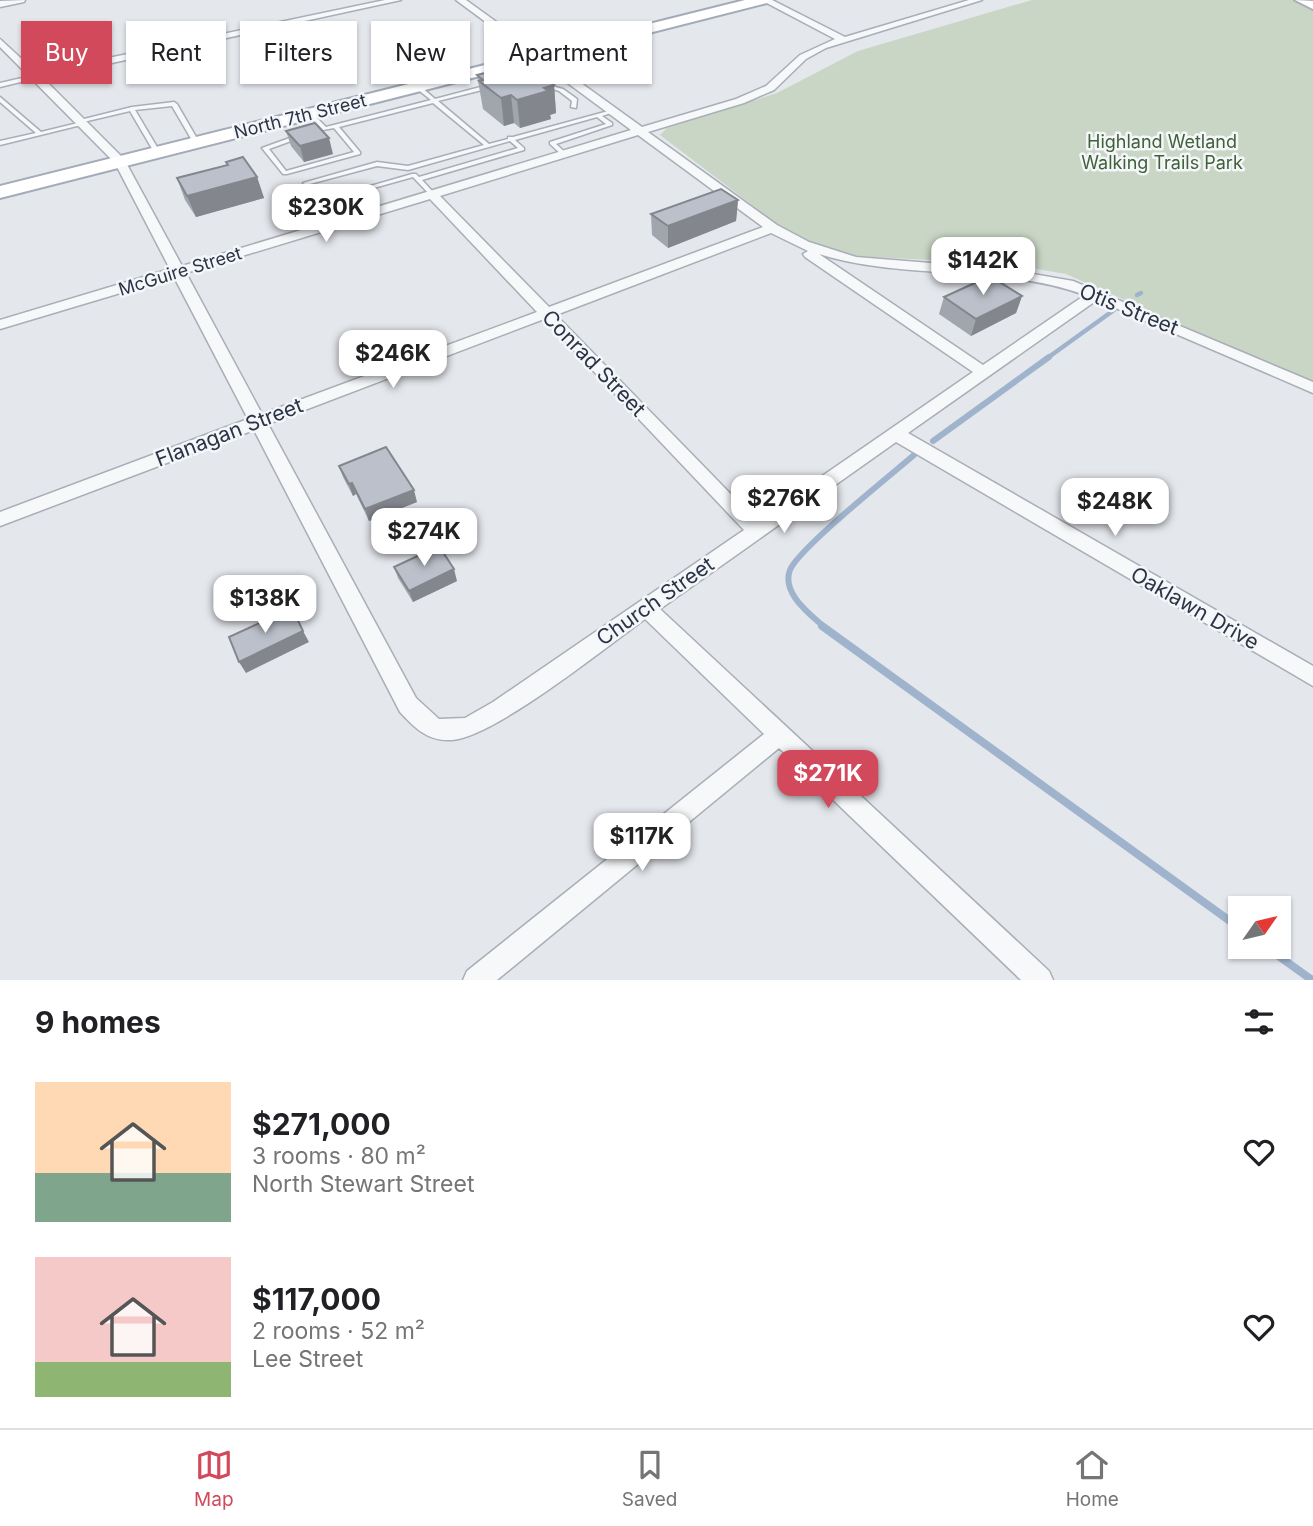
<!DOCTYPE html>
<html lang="en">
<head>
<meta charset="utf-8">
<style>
  :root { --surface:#fff; --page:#f2f2f2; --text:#202124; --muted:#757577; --line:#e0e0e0; --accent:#d1495b }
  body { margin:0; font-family:Inter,sans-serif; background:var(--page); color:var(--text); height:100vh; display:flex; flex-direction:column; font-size:26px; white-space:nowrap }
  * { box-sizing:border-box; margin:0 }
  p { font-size:23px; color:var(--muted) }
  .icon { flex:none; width:38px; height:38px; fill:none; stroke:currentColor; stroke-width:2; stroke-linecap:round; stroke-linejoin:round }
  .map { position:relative; height:980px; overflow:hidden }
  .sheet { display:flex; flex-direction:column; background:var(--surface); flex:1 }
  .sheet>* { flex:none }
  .top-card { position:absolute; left:21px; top:21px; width:700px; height:63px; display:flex; gap:14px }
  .needle { width:46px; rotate:56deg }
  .controls { position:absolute; left:1228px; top:896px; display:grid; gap:14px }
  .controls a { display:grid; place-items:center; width:63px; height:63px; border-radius:0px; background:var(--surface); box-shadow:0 2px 5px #0004; font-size:35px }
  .price { position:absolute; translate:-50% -60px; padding:0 16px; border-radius:14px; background:#fff; color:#222; font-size:23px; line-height:46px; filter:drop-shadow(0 2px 4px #0008) }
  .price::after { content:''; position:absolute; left:50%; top:42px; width:21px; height:16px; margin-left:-10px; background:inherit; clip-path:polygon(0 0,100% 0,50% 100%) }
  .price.current { background:var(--accent); color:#fff }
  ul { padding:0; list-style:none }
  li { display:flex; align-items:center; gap:21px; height:175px; padding:0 35px }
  li span { display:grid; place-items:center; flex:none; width:196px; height:140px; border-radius:0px; color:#555 }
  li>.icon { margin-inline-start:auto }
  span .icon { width:84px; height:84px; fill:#fffc; stroke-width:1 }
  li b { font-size:30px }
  h2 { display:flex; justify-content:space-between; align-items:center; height:84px; padding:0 35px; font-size:30px }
  .tag { padding:0 24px; border-radius:0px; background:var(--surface); box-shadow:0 2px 5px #0004; font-size:24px; line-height:63px }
  .tag.current { background:var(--accent); color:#fff }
  .tab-bar { display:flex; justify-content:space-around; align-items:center; height:98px; border-top:2px solid var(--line); background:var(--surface); font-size:19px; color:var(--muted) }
  .tab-bar a { display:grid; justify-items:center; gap:4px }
  .tab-bar .current { color:var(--accent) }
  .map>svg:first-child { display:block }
  .green { fill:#c9d6c5 }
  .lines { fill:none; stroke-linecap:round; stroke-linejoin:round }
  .stream-far2 { stroke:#9fb4cc; stroke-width:4.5 }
  .stream-far1 { stroke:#9fb4cc; stroke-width:6 }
  .stream { stroke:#9fb4cc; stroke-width:8 }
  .lane-casing { stroke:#a9aeb7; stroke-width:3 }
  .street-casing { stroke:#a9aeb7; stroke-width:3 }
  .secondary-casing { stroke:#a9aeb7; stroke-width:4 }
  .primary-casing { stroke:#a3abb8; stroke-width:4 }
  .lane { fill:#f7f8fa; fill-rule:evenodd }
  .street { fill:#f7f8fa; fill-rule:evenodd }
  .secondary { fill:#fff; fill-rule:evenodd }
  .primary { fill:#fff; fill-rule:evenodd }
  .wall { fill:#a1a5ae }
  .shaded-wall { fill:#83868d }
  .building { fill:#bbc0ca; stroke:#83868d; stroke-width:2 }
  .labels { text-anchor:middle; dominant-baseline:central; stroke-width:5; stroke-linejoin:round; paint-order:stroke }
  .far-street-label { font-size:18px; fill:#2b3445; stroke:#f4f6f9 }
  .far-park-label { font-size:18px; fill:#3f6138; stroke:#f4f6f9 }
  .street-label { font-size:21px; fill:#2b3445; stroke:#f4f6f9 }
</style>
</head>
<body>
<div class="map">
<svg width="1313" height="980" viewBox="0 0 1313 980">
  <rect width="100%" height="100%" fill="#e4e7ec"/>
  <!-- green -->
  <path class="green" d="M 1032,0 L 1293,0 L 1313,8 L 1313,383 L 1066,274 L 1009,264 L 853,256 L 805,241 L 785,230 L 660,135 L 667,128 L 777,93 L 858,51 Z"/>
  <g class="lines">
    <!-- stream-far2 -->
    <path class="stream-far2" d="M 1137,295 L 1141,293
      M 1046,359 L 1114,310"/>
    <!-- stream-far1 -->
    <path class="stream-far1" d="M 933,441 L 1049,357
      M 824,627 C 810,614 781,593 790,570 C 798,549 892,474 914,455"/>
    <!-- stream -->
    <path class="stream" d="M 822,626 L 1241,929
      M 1266,947 L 1312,980"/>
    <!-- lane casing -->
    <g class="lane-casing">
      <path id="lane" d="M 563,73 L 566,75 L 565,76 L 540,83 L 537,81 Z
        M 35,75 L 38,77 L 37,78 L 0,87 L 0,83 Z
        M 544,84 L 563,89 L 577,99 L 576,108 L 571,107 L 572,101 L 559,91 L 544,86 Z
        M 488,85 L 490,86 L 490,88 L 438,101 L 489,144 L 508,139 L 508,137 L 513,137 L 612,110 L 617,111 L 602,116 L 612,123 L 612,125 L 556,144 L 566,153 L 566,155 L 562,155 L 550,144 L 550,142 L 606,124 L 597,117 L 515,140 L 524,148 L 524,150 L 422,180 L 435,194 L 432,196 L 430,195 L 413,177 L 320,203 L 315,202 L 412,174 L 416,174 L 419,177 L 518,148 L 510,141 L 408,170 L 377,166 L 306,185 L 303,183 L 377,162 L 408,166 L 484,145 L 433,103 L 339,127 L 360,152 L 360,154 L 287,174 L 283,174 L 262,148 L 298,135 L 302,135 L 302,137 L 269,149 L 286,171 L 354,152 L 334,128 L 323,130 L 308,115 L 308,113 L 312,113 L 326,127 L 431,100 L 416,88 L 416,86 L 420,86 L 435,99 Z
        M 0,97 L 41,132 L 82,122 L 85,124 L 0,145 L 0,141 L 36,133 L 0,102 Z
        M 174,102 L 177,104 L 199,142 L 198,143 L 193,142 L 172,106 L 135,110 L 160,152 L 157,154 L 154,152 L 130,111 L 79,123 L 76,121 L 132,107 Z"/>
    </g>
    <!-- street casing -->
    <g class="street-casing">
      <path id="street" d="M 25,0 L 24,2 L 0,7 L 0,1 Z
        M 385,0 L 401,0 L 43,78 L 124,159 L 182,266 L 631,130 L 456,0 L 466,0 L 642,127 L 736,99 L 766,86 L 800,55 L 835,39 L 761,0 L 772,0 L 845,37 L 969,0 L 982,0 L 826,48 L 806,59 L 774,90 L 744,103 L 648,132 L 777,225 L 809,242 L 856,257 L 1005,269 L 1073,281 L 1313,382 L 1313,393 L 1097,300 L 908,433 L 1313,666 L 1313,686 L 896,442 L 660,609 L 1049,971 L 1053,980 L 1021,980 L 779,748 L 497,980 L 463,980 L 467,971 L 764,734 L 645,619 C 606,647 491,740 450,740 C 427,741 414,727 400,712 L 254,430 L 0,526 L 0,512 L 248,419 L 174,277 L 0,329 L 0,320 L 170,269 L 115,163 L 0,47 L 0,39 L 37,73 ZM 638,135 L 763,227 L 549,307 L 440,196 ZM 430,199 L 537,312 L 262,414 L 186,273 ZM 771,233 L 808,251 L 803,254 L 805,257 L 973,372 L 757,521 L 556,315 ZM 819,254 C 905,281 1000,264 1085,295 L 983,365 ZM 544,319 L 744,530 L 493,702 L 465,718 L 439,719 L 416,698 L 268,424 Z"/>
    </g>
    <!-- secondary casing -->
    <g class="secondary-casing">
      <path id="secondary" d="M 1295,0 L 1313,1 L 1313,9 Z"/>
    </g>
    <!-- primary casing -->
    <g class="primary-casing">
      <path id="primary" d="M 745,0 L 769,0 L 767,3 L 0,198 L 0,186 Z"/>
    </g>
    <!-- lane -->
    <use href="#lane" class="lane"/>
    <!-- street -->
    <use href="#street" class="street"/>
    <!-- secondary -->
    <use href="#secondary" class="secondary"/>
    <!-- primary -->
    <use href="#primary" class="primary"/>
  </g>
  <!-- wall -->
  <path class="wall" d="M 477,75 L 554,85 L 556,113 L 550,115 L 551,119 L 520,128 L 514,123 L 504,126 L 483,109 Z
    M 286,131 L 333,154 L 304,162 L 291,146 Z
    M 226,162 L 257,177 L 264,198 L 196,217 L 185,200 L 177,178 L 227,165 Z
    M 738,200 L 736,221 L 668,248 L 652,235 L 651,214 Z
    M 1022,296 L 1016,313 L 971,336 L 939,314 L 944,297 Z
    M 339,466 L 417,502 L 369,521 L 356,494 L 353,496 L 343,477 Z
    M 394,567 L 457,581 L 413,602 L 398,578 Z"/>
  <!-- shaded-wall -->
  <path class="shaded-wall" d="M 554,85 L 556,113 L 550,115 L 551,119 L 520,128 L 517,100 L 544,88 Z
    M 511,95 L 514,123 L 504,126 L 501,98 Z
    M 329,138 L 333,154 L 304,162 L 300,146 Z
    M 257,177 L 264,198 L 196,217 L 187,196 Z
    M 738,200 L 736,221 L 668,248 L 668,226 Z
    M 1022,296 L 1016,313 L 971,336 L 976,319 Z
    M 352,483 L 356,494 L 353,496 L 349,484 Z
    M 414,490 L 417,502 L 369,521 L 365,509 Z
    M 454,569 L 457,581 L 413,602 L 409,591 Z
    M 303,631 L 309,642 L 246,673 L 239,662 Z"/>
  <!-- building -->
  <path class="building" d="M 523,63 L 554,85 L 544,88 L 548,91 L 517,100 L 511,95 L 501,98 L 479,81 L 483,80 L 477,75 Z
    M 315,123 L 329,138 L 300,146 L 286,131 Z
    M 243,157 L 257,177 L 187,196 L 177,178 L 228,165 L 226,162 Z
    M 721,189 L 738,200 L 668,226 L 651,214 Z
    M 990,276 L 1022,296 L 976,319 L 944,297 Z
    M 386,447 L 414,490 L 365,509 L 352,483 L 349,484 L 339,466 Z
    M 439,546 L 454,569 L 409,591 L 394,567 Z
    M 292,608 L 303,631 L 239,662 L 229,637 Z"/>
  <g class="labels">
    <!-- far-street labels -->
    <g class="far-street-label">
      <text transform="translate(300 116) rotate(-14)">North 7th Street</text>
      <text transform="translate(180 271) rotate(-17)">McGuire Street</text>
    </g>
    <!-- far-park labels -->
    <g class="far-park-label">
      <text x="1162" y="141">Highland Wetland<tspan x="1162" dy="21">Walking Trails Park</tspan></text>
    </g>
    <!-- street labels -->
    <g class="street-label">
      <text transform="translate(1129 309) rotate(22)">Otis Street</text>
      <text transform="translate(594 363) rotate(46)">Conrad Street</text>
      <text transform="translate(229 432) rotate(-21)">Flanagan Street</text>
      <text transform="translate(655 601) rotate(-35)">Church Street</text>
      <text transform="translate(1195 608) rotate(30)">Oaklawn Drive</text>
    </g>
  </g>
</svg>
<div class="controls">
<a><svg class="needle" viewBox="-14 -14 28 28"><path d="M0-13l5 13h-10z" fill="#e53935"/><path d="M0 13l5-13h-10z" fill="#757577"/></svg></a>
</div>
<b class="price" style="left:326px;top:244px">$230K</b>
<b class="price" style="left:983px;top:297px">$142K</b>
<b class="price" style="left:393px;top:390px">$246K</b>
<b class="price" style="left:784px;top:535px">$276K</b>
<b class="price" style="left:1115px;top:538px">$248K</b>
<b class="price" style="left:424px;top:568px">$274K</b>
<b class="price" style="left:265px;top:635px">$138K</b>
<b class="price current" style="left:828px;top:810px">$271K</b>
<b class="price" style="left:642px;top:873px">$117K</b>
<div class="top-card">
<a class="tag current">Buy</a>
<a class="tag">Rent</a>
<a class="tag">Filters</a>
<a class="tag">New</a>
<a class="tag">Apartment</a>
</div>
</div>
<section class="sheet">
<h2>9 homes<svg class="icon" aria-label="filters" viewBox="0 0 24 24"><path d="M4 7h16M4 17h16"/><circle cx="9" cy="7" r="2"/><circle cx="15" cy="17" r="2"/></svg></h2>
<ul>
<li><span style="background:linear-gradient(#ffd9b3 65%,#7fa58c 0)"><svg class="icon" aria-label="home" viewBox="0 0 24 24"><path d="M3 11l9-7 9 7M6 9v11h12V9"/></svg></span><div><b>$271,000</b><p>3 rooms · 80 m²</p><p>North Stewart Street</p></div><svg class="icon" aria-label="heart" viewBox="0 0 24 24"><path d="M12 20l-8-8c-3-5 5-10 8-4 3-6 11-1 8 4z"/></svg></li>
<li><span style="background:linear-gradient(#f6c9c9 75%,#8fb573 0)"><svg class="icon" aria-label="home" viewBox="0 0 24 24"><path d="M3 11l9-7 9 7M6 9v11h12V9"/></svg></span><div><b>$117,000</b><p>2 rooms · 52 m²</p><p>Lee Street</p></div><svg class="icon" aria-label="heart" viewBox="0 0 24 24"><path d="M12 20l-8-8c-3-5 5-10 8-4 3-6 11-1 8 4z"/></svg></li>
</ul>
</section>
<nav class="tab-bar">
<a class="current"><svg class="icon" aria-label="map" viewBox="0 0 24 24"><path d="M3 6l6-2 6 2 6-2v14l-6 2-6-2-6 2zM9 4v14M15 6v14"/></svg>Map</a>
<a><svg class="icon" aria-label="saved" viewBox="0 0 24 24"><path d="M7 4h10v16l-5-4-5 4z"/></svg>Saved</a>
<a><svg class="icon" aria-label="home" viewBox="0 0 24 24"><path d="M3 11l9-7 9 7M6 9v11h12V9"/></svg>Home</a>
</nav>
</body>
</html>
